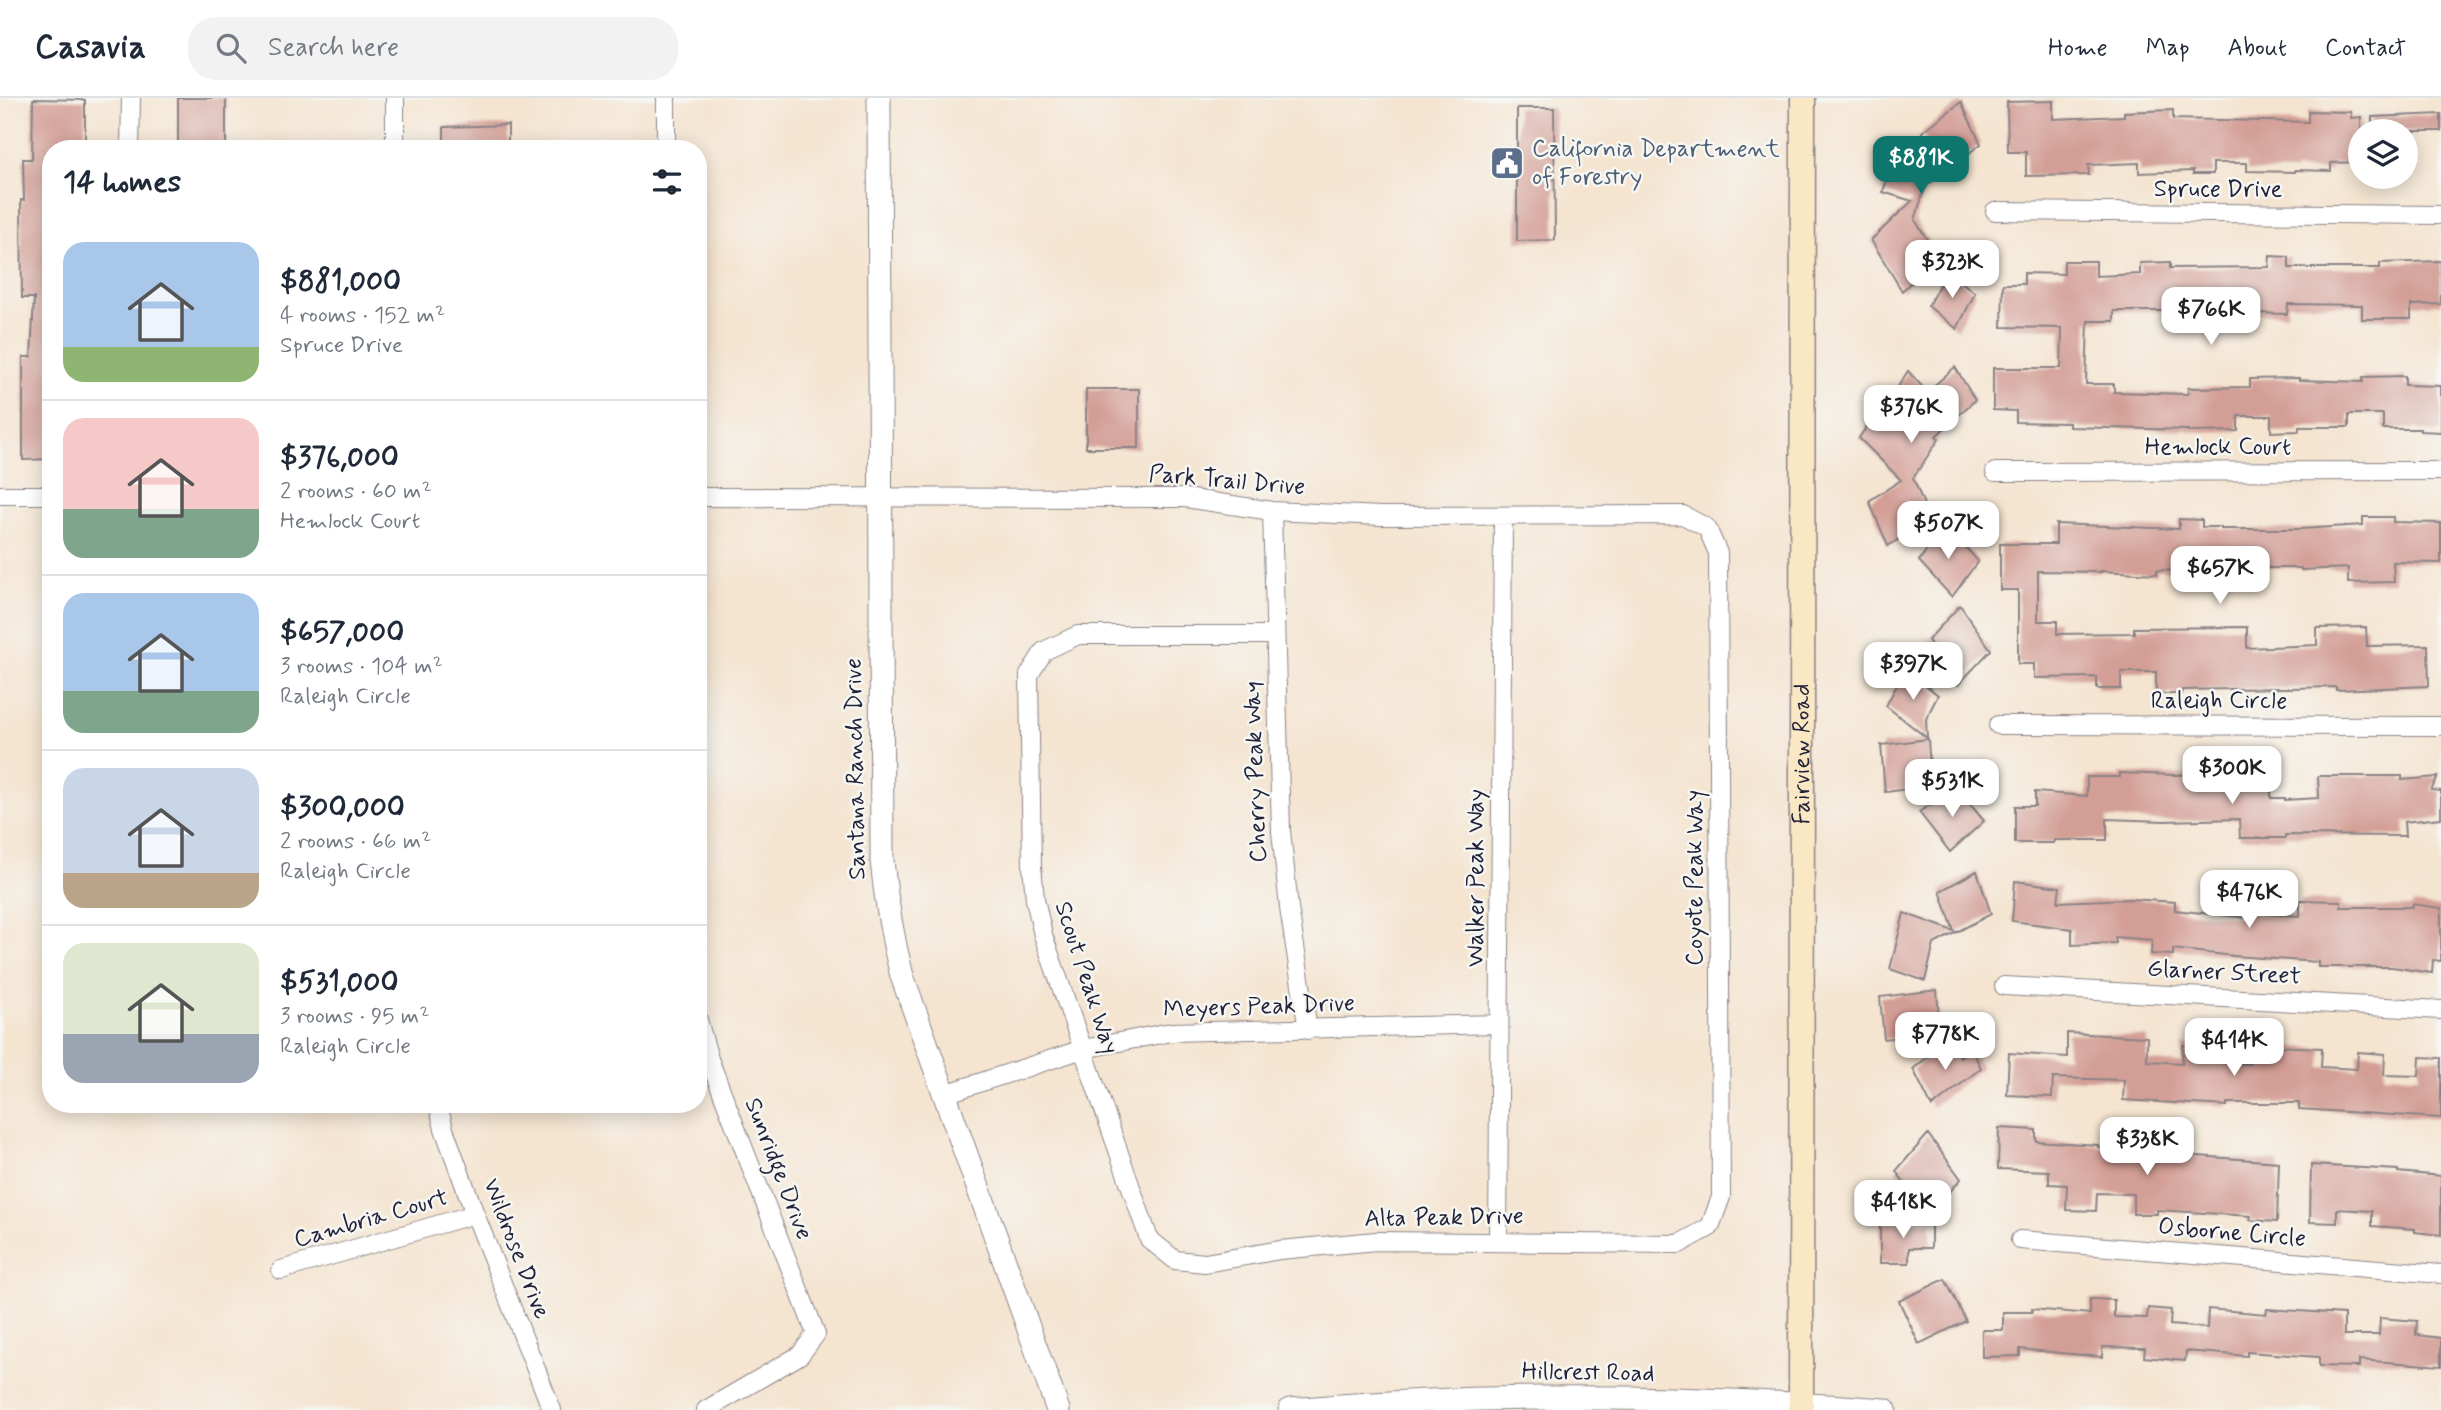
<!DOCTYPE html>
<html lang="en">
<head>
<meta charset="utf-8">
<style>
  :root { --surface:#fff; --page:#f2f2f3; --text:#1f2937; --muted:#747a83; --line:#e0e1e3; --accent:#0f766e }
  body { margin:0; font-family:Mynerve,sans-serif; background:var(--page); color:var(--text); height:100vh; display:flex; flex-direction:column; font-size:26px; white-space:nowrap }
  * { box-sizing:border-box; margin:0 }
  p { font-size:23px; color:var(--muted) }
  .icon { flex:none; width:38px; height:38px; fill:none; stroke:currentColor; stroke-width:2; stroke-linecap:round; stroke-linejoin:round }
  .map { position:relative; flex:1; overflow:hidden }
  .details { position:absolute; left:42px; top:42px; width:665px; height:973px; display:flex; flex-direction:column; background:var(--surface); border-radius:28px; box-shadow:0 4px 18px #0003 }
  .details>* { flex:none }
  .tools { position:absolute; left:2348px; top:21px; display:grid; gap:14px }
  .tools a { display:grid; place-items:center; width:70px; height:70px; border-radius:50%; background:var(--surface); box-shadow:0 4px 18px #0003; font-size:35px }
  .price { position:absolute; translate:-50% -60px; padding:0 16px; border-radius:14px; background:#fff; color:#222; font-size:23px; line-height:46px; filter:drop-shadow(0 2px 4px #0008) }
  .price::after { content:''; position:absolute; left:50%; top:42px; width:21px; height:16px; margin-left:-10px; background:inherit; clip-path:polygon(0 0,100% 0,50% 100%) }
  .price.selected { background:var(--accent); color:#fff }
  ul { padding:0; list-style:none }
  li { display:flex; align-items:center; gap:21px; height:175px; padding:0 21px }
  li+li { border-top:2px solid var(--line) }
  li span { display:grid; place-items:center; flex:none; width:196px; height:140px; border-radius:21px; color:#555 }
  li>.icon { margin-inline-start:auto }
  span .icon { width:84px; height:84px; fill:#fffc; stroke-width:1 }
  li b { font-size:30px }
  h2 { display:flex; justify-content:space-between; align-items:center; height:84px; padding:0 21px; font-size:30px }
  header { display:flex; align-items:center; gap:42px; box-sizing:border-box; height:98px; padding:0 35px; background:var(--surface); border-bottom:2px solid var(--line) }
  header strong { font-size:33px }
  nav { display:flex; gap:38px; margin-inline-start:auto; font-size:24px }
  .search { width:490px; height:63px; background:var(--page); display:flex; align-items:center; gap:18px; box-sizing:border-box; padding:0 24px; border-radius:28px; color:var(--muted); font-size:26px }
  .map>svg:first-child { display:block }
  .building { fill:#d39e95 }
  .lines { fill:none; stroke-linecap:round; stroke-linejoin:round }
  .minor-casing { stroke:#8b8386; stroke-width:20 }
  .tertiary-casing { stroke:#8b8386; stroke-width:25 }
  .secondary-casing { stroke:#8b8386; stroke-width:27 }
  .minor { stroke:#fff; stroke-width:18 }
  .tertiary { stroke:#fff; stroke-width:23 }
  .secondary { stroke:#fae7c3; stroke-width:24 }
  .labels { text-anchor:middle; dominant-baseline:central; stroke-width:5; stroke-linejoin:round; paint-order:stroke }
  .service-label { font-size:24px; fill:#4e5e75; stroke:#f6f6f2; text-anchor:start }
  .street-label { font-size:24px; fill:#22223b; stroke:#f6f6f2 }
</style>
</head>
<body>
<header>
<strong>Casavia</strong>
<div class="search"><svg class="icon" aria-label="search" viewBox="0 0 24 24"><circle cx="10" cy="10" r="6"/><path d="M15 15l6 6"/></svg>Search here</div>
<nav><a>Home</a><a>Map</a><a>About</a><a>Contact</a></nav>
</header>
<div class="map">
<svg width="2441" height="1312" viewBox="0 0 2441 1312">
  <rect width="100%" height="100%" fill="#f6f6f2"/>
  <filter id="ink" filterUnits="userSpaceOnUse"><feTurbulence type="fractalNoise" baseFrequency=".0143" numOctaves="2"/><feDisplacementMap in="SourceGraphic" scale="14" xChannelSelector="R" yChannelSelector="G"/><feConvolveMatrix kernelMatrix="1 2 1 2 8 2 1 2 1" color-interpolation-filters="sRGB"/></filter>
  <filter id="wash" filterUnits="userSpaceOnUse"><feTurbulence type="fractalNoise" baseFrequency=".00686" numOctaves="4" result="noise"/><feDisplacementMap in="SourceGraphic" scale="28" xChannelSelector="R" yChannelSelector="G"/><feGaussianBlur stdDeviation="1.57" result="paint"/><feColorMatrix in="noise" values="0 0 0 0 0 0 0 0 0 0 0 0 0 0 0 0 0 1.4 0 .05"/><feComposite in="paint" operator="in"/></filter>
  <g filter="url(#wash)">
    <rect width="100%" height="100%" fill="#f4e4d0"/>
    <g id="blocks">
      <!-- building -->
      <path class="building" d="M 178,0 L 226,0 L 226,51 L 178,51 Z
        M 33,1 L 85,2 L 85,51 L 51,51 L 51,361 L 23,362 L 23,259 L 31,259 L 34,200 L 22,200 L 21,102 L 24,102 L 23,61 L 32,61 Z
        M 2053,3 L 2053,21 L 2124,18 L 2124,14 L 2173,12 L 2173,21 L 2308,24 L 2308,13 L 2351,14 L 2351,20 L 2361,19 L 2361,64 L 2331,65 L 2331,73 L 2295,72 L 2295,74 L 2247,73 L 2247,65 L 2213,65 L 2213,76 L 2193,76 L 2193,73 L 2139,75 L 2139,65 L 2088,67 L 2089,77 L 2026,78 L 2026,54 L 2008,54 L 2007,4 Z
        M 1961,4 L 1981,46 L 1925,89 L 1915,122 L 1938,159 L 1902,193 L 1871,142 L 1912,103 L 1883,94 L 1894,59 L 1942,74 L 1922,34 Z
        M 1517,10 L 1554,10 L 1555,142 L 1517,143 Z
        M 2441,16 L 2441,33 L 2372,33 L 2372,19 Z
        M 508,27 L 508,51 L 444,51 L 444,29 Z
        M 2270,158 L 2289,159 L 2289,170 L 2380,170 L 2380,165 L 2441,163 L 2441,206 L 2411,207 L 2411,221 L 2362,221 L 2362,207 L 2288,206 L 2287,216 L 2249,215 L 2249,202 L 2170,203 L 2170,213 L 2114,213 L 2114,223 L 2088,223 L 2086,286 L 2114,286 L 2114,294 L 2188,296 L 2188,290 L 2250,289 L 2250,281 L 2299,280 L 2299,282 L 2363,284 L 2363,279 L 2405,278 L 2405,287 L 2441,288 L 2441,334 L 2420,333 L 2420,331 L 2383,331 L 2383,316 L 2349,316 L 2349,329 L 2299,329 L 2299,333 L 2271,334 L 2271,318 L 2238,318 L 2238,333 L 2188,334 L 2188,332 L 2069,329 L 2069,325 L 2016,324 L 2016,313 L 1993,312 L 1993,270 L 2061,270 L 2062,230 L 2002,229 L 2003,186 L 2024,186 L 2024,175 L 2064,176 L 2064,163 L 2096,163 L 2096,178 L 2140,176 L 2140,165 L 2170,164 L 2170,170 L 2269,169 Z
        M 1947,172 L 1975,195 L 1957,231 L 1928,208 Z
        M 1955,269 L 1975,302 L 1936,338 L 1939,341 L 1913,380 L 1930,421 L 1888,448 L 1869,403 L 1901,382 L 1859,340 L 1891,292 L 1894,295 L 1908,273 L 1927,294 Z
        M 1086,291 L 1139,291 L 1139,350 L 1086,350 Z
        M 2363,419 L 2393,419 L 2393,424 L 2441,425 L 2441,465 L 2393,464 L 2394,484 L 2348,485 L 2348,470 L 2301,472 L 2301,470 L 2221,470 L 2221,474 L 2157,472 L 2157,476 L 2101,473 L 2101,474 L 2038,473 L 2038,523 L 2057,523 L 2057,536 L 2134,535 L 2134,530 L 2247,529 L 2247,550 L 2317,547 L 2317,530 L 2366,529 L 2367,548 L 2428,547 L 2429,588 L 2336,592 L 2336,589 L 2182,592 L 2182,596 L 2156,596 L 2156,574 L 2121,574 L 2121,591 L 2097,591 L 2097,579 L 2034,580 L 2034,566 L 2018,566 L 2018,492 L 2000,492 L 2000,446 L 2056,446 L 2056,426 L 2179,431 L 2179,421 L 2202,422 L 2202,429 L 2221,429 L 2221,431 L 2300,431 L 2363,427 Z
        M 1945,426 L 1978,463 L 1952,499 L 1919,463 Z
        M 1960,507 L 1991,552 L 1958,587 L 1928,542 Z
        M 1905,571 L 1938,597 L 1926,621 L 1927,640 L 1886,608 Z
        M 1928,641 L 1931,688 L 1885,694 L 1881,647 Z
        M 2120,675 L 2174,677 L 2227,675 L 2227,679 L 2271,679 L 2271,700 L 2285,700 L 2285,702 L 2319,700 L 2318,678 L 2402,678 L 2402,682 L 2438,679 L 2431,692 L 2441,693 L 2441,720 L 2404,724 L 2405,738 L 2285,737 L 2285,740 L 2240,740 L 2239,721 L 2164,723 L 2107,721 L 2107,742 L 2054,742 L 2054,745 L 2015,745 L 2015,708 L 2035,708 L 2035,694 L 2087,698 L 2087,679 L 2120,679 Z
        M 1957,690 L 1984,723 L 1950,754 L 1919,714 Z
        M 1977,773 L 1991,816 L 1934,846 L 1925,883 L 1890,871 L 1904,815 L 1954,833 L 1940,793 Z
        M 2015,783 L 2060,789 L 2058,804 L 2131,801 L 2175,804 L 2175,812 L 2247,820 L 2247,815 L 2300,818 L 2300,802 L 2341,803 L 2341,809 L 2412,809 L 2413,806 L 2441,810 L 2441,863 L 2433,862 L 2432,875 L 2392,869 L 2318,869 L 2318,864 L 2234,858 L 2173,851 L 2173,857 L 2151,856 L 2152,842 L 2115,839 L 2116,845 L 2072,847 L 2072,831 L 2012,823 Z
        M 1937,892 L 1940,935 L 1884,941 L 1880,899 Z
        M 2067,935 L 2147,939 L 2147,963 L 2182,965 L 2183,947 L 2213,949 L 2213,964 L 2249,966 L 2249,958 L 2269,958 L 2269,948 L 2322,950 L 2321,969 L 2357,971 L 2358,954 L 2385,956 L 2384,977 L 2419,978 L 2420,959 L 2441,960 L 2441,1020 L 2299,1011 L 2299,1005 L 2227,1005 L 2227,1008 L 2123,1002 L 2124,982 L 2053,980 L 2052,999 L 2007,997 L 2009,955 L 2067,959 Z
        M 1950,941 L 1960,959 L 1971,950 L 1981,970 L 1932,1009 L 1913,971 Z
        M 1999,1030 L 2036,1032 L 2036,1043 L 2098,1047 L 2098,1049 L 2157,1050 L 2157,1055 L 2279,1064 L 2277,1124 L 2250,1122 L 2251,1118 L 2157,1112 L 2157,1116 L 2133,1116 L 2133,1096 L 2097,1095 L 2096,1113 L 2066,1112 L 2067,1087 L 2049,1086 L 2049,1073 L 1998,1071 Z
        M 1928,1036 L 1961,1081 L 1929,1118 L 1896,1073 Z
        M 2311,1067 L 2398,1072 L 2398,1074 L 2441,1078 L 2441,1137 L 2415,1134 L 2415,1131 L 2372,1128 L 2372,1113 L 2337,1111 L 2337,1125 L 2310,1124 Z
        M 1880,1124 L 1931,1124 L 1931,1150 L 1909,1150 L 1909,1165 L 1880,1165 Z
        M 1945,1181 L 1966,1223 L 1919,1246 L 1899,1203 Z
        M 2090,1201 L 2114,1202 L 2114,1219 L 2147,1220 L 2148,1210 L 2171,1212 L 2170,1227 L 2207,1230 L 2208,1211 L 2266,1216 L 2267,1211 L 2344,1216 L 2344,1237 L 2379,1237 L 2380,1220 L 2417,1223 L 2416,1237 L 2441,1240 L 2441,1268 L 2359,1262 L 2359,1269 L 2319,1268 L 2319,1259 L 2247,1254 L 2247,1258 L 2186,1253 L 2185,1263 L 2144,1259 L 2145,1250 L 2102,1249 L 2102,1259 L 2020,1251 L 2020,1258 L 1982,1259 L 1982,1232 L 2003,1232 L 2003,1214 L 2032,1214 L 2032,1211 L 2090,1216 Z"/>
    </g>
  </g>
  <g filter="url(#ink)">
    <use href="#blocks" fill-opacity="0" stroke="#8b8386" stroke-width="2"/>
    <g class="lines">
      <!-- minor casing -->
      <g class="minor-casing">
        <path id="minor" d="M 666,0 L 666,51
          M 130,51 L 131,0
          M 395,51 L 395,0
          M 1995,113 L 2441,117
          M 1995,374 L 2441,373
          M 0,397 L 51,397
          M 698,399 L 1185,400 L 1272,413 L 1381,418 L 1683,417 L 1707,430 L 1718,455 L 1721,1099 L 1710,1129 L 1679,1146 L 1376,1143 L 1280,1152 L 1205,1165 L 1175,1162 L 1149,1141 L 1043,837 L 1035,801 L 1032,768 L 1029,577 L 1044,553 L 1078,537 L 1275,537
          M 1272,413 L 1281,733 L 1289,810 L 1308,932
          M 1998,627 L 2441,628
          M 2004,888 L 2441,912
          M 698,922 L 709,961 L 816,1236 L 800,1257 L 706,1312
          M 945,996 L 1083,951 L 1171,934 L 1499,926
          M 438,1006 L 444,1031 L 475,1116 L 552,1312
          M 2020,1142 L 2441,1176
          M 1498,1143 L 1503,418
          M 281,1172 L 475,1116"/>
      </g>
      <!-- tertiary casing -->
      <g class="tertiary-casing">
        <path id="tertiary" d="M 879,0 L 882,763 C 886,802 892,839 902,878 L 1058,1312
          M 1290,1312 C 1488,1294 1688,1297 1885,1312"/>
      </g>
      <!-- secondary casing -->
      <g class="secondary-casing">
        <g id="secondary">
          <path id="s1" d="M 1801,1312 L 1803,0"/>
        </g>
      </g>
      <!-- minor -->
      <use href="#minor" class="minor"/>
      <!-- tertiary -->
      <use href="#tertiary" class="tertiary"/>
      <!-- secondary -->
      <use href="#secondary" class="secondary"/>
    </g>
  </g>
  <!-- icons -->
  <defs>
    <g id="civic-square" transform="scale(1.75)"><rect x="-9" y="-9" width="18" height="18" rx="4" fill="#5c6f8a" stroke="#f6f6f2"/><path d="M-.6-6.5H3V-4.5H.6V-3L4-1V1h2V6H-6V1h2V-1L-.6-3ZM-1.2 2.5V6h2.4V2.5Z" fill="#fff"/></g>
  </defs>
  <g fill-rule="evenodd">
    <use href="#civic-square" x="1507" y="65"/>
  </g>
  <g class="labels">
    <!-- service labels -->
    <g class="service-label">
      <text x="1532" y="51">California Department<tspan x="1532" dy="28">of Forestry</tspan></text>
    </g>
    <!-- street labels -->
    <g class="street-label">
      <text x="2218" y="91">Spruce Drive</text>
      <text x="2218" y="349">Hemlock Court</text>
      <text transform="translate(1227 383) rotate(5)">Park Trail Drive</text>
      <text x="2219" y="603">Raleigh Circle</text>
      <text stroke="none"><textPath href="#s1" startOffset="656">Fairview Road</textPath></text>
      <text transform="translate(856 671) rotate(-91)">Santana Ranch Drive</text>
      <text transform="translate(1256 674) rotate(-92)">Cherry Peak Way</text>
      <text transform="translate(1476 780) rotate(-90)">Walker Peak Way</text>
      <text transform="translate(1695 780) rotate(-90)">Coyote Peak Way</text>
      <text transform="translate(2224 875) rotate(3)">Glarner Street</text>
      <text transform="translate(1086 880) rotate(72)">Scout Peak Way</text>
      <text transform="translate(1259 909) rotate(-2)">Meyers Peak Drive</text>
      <text transform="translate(778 1071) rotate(69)">Sunridge Drive</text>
      <text transform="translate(1444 1120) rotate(-1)">Alta Peak Drive</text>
      <text transform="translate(371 1121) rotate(-16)">Cambria Court</text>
      <text transform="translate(2232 1135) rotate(5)">Osborne Circle</text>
      <text transform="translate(516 1151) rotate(69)">Wildrose Drive</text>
      <text transform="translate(1588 1275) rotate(1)">Hillcrest Road</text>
    </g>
  </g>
</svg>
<div class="tools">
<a><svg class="icon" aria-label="layers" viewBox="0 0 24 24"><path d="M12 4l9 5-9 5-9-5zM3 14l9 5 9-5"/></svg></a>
</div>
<b class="price selected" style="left:1921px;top:98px">$881K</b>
<b class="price" style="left:1952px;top:202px">$323K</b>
<b class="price" style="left:2211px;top:249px">$766K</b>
<b class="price" style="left:1911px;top:347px">$376K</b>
<b class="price" style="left:1948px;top:463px">$507K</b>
<b class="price" style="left:2220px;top:508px">$657K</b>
<b class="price" style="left:1913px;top:604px">$397K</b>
<b class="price" style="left:2232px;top:708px">$300K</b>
<b class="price" style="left:1952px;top:721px">$531K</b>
<b class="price" style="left:2249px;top:832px">$476K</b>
<b class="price" style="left:1945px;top:974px">$778K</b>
<b class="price" style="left:2234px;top:980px">$414K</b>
<b class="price" style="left:2147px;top:1079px">$338K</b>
<b class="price" style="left:1903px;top:1142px">$418K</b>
<section class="details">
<h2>14 homes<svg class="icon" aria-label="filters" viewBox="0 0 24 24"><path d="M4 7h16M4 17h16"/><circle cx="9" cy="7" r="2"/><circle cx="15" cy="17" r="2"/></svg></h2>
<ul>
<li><span style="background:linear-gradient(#a9c7e8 75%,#8fb573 0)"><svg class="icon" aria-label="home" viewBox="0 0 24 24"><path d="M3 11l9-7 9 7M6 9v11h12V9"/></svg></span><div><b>$881,000</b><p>4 rooms · 152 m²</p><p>Spruce Drive</p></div></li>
<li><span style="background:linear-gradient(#f6c9c9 65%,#7fa58c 0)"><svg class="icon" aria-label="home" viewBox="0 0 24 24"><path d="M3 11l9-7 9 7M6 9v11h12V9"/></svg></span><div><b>$376,000</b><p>2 rooms · 60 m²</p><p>Hemlock Court</p></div></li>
<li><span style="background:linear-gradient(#a9c7e8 70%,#7fa58c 0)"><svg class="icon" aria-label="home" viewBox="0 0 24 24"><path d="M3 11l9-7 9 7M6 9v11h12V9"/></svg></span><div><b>$657,000</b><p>3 rooms · 104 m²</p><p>Raleigh Circle</p></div></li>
<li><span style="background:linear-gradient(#c9d6e8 75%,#b9a48a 0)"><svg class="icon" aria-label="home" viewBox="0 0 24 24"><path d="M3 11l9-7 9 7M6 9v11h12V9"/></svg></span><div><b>$300,000</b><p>2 rooms · 66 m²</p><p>Raleigh Circle</p></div></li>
<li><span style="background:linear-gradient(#dfe7d0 65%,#9aa5b1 0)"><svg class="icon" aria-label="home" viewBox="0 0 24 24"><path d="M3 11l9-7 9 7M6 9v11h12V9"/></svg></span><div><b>$531,000</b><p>3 rooms · 95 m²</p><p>Raleigh Circle</p></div></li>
</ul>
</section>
</div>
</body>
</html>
